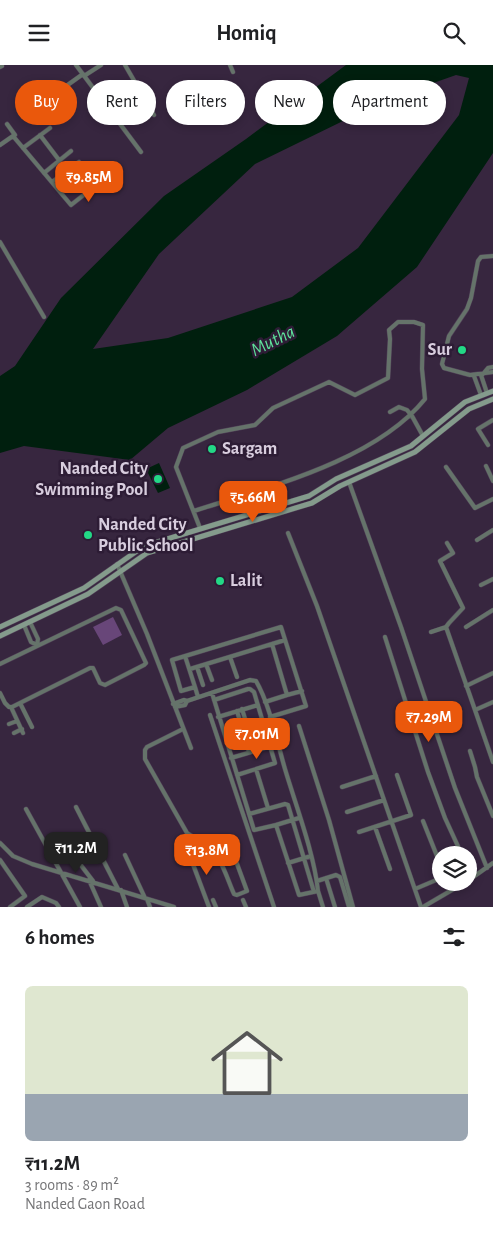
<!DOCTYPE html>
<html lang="en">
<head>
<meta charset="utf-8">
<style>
  :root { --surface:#fff; --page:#f2f2f2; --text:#202124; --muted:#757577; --accent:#ea580c }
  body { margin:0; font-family:"Alegreya Sans",sans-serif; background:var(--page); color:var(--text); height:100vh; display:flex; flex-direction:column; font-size:19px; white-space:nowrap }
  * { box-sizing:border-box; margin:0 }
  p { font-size:16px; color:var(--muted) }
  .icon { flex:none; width:28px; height:28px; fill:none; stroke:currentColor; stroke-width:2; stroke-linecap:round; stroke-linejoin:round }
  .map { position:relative; height:842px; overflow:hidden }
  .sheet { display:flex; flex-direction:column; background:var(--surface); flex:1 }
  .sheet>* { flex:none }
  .banner { position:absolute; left:15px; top:15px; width:464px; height:45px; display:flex; gap:10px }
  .tools { position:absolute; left:432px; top:781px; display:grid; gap:10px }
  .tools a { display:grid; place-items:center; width:45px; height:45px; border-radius:50%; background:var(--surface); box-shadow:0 2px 8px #0003; font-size:25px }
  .price { position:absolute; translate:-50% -42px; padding:0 11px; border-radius:10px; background:var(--accent); color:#fff; font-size:16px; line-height:32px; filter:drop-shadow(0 1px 2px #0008) }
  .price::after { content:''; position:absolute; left:50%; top:30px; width:15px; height:11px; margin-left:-8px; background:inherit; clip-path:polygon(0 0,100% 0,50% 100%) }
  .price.active { background:#222; color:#fff }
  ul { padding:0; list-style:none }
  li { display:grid; align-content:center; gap:10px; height:265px; padding:0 25px }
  li span { display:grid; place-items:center; height:155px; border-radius:8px; color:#555 }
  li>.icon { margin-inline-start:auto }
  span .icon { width:90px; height:90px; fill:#fffc; stroke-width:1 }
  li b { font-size:21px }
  h2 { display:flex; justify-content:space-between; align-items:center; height:60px; padding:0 25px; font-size:21px }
  .pill { padding:0 18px; border-radius:22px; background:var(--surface); box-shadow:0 2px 8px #0003; font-size:18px; line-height:45px }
  .pill.active { background:var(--accent); color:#fff }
  header { display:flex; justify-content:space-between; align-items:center; height:65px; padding:0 25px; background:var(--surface); font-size:22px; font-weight:700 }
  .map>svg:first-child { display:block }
  .green { fill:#684679 }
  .water { fill:#001f0e; fill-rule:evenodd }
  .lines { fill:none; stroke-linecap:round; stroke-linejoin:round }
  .street-casing { stroke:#514158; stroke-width:5 }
  .secondary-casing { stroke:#514158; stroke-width:6 }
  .street { stroke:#65736a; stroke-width:4 }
  .secondary { stroke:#849b8c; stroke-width:5 }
  .poi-dot { fill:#23d886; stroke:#2d1c35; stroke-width:2 }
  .labels { text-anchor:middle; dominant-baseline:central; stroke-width:5; stroke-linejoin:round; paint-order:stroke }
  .poi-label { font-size:18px; font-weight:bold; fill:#d8cdde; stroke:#2d1c35; text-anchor:start }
  .water-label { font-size:19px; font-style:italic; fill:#5ee29b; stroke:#2d1c35 }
</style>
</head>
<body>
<header><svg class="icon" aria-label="menu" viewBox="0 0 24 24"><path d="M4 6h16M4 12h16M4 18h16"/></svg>Homiq<svg class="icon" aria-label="search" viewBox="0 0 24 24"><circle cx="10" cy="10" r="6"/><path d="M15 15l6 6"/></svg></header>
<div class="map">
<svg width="493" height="842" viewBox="0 0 493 842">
  <rect width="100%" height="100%" fill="#37263f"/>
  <!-- green -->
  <path class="green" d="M 113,552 L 122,570 L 103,580 L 93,562 Z"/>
  <!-- water -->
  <path class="water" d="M 346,0 L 493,0 L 493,88 L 417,202 L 337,271 L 247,325 L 168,363 L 130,395 L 24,381 L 0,388 L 0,311 L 15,301 L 61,233 L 164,131 L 246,74 ZM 456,10 L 469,13 L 459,50 L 358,183 L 292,232 L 168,273 L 93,284 L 159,189 L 255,99 L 388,34 Z
    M 159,398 L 170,423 L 158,428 L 146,404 Z"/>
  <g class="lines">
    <!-- street casing -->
    <g class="street-casing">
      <path id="street" d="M 76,0 L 141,87
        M 125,0 L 154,50
        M 230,0 L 233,7
        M 0,2 L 2,1
        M 84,11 L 101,0
        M 41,39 L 83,9
        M 7,59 L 15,70 L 13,71 L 71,140 L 95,121
        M 40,70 L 59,95
        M 0,80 L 13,71
        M 23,83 L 50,63
        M 44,108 L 71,86
        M 52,117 L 79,97
        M 61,128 L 85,110
        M 0,177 L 44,252
        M 493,191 L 481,192 L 478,196 L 471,233 L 467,244 L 449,271 L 442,299 L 444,303 L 470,310 L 493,307
        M 483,309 L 488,303 L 493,302
        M 481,310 L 487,328
        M 474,311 L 481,330
        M 390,347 L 399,342 L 407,345 L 412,351 L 423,371
        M 488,380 L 478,364 L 493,355
        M 486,401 L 493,416
        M 446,402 L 475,443 L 493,434
        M 349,417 L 401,562 L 455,723 L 487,803
        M 194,446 C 268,422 375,396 425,334 L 422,304 L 423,260 L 414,257 L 398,257 L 389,265 L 390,274 L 388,313 L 355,330 L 329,317 L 273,343 L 255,360 L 218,367 L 183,383 L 176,402 L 200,463
        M 288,468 L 317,541 L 421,842
        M 477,475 L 493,465
        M 117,499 L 147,569 L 191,683
        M 481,520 L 493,514
        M 24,560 L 31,577 L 37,580 L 38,574 L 30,557
        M 446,562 L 449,558 L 463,543 L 440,496 L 453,488 L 447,478
        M 466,562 L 493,545
        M 431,567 L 446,562 L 475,645
        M 385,572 L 428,707 L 445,753 L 462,790
        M 272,579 L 285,575
        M 185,591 L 195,622
        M 230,592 L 237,612
        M 0,599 L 116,543 L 121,545 L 146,598 L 144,600 L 105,620 L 100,618 L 93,603 L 90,603 L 12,642 L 9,642 L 5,638 L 0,628
        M 206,599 L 212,615
        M 197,602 L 203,620
        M 190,604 L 272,579 L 287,630 L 265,637
        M 466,621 L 493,608
        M 287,630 L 302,626
        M 198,632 L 195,622 L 181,626 L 172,595 L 281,562 L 306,641 L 270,652
        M 214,635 L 248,624 L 250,624 L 254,627 L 275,698 L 237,710
        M 187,636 L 250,615 L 256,616 C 270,640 277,677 285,704 C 296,741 314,788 318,826 L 299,830 L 276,760 L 254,765 L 212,628
        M 493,637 L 475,645 L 493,697
        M 20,638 L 32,662
        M 173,639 L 184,635 L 187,636 L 185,640 L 175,642
        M 11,642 L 23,668
        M 242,644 L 255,686
        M 237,646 L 249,687
        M 210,650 L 274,842
        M 218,652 L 258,640
        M 9,659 L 17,656
        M 299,661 L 329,755 L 353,842
        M 183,664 L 147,682 L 145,685 L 145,694 L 187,768 C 195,774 205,776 211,782 C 221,792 228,816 234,829 L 237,830 L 247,826 L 229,777 L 212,783
        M 14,668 L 22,664
        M 470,686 L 475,702 L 477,712 L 493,751
        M 231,693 L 278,679
        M 256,704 L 268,743
        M 342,722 L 376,711
        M 76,742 L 118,824
        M 26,744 L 80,842
        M 347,747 L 384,735
        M 249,749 L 285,739 L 288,740 L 314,827
        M 423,756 L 441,801
        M 276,760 L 299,753
        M 375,762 L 390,804
        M 359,767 L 411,750 L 397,710
        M 0,778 L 13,791 L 32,799 L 174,842
        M 188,786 L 209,842
        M 125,790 L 145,833
        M 69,792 L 80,799 L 93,816
        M 0,795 L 25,831 L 10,842
        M 288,798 L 311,791
        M 469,803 L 473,812
        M 326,813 L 335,842
        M 89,815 L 101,842
        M 469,815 L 493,798
        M 317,816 L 336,810 L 340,812 L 349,842
        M 415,824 L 441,813
        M 121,825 L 127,842
        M 318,826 L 323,842
        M 147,834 L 150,842
        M 213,835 L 216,842
        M 243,835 L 246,842
        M 27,842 L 42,832 L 56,838 L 59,842
        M 423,842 L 464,818"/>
    </g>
    <!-- secondary casing -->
    <g class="secondary-casing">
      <path id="secondary" d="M 0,562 L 84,523 L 144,481 L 309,431 L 336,414 L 411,381 L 465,337 L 493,326
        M 0,571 L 88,529 L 147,488 L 312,438 L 340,421 L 415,387 L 469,344 L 493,334"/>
    </g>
    <!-- street -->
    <use href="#street" class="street"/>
    <!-- secondary -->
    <use href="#secondary" class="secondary"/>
  </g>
  <!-- markers -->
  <g class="poi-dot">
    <circle cx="462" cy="285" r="5"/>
    <circle cx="212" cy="384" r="5"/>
    <circle cx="158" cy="414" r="5"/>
    <circle cx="88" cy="470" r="5"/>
    <circle cx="220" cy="516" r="5"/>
  </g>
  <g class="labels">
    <!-- poi labels -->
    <g class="poi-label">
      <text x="452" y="285" text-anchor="end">Sur</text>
      <text x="222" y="384">Sargam</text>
      <text x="148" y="404" text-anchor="end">Nanded City<tspan x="148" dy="21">Swimming Pool</tspan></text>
      <text x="98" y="460">Nanded City<tspan x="98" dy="21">Public School</tspan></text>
      <text x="230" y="516">Lalit</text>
    </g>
    <!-- water labels -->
    <g class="water-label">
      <text transform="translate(273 276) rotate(-27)">Mutha</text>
    </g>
  </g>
</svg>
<div class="tools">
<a><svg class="icon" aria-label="layers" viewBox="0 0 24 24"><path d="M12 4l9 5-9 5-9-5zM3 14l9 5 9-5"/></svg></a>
</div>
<b class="price" style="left:89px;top:138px">₹9.85M</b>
<b class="price" style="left:253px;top:458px">₹5.66M</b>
<b class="price" style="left:429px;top:678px">₹7.29M</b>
<b class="price" style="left:257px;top:695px">₹7.01M</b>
<b class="price active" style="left:76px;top:809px">₹11.2M</b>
<b class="price" style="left:207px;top:811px">₹13.8M</b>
<div class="banner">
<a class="pill active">Buy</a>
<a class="pill">Rent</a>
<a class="pill">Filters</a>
<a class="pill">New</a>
<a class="pill">Apartment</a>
</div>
</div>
<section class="sheet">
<h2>6 homes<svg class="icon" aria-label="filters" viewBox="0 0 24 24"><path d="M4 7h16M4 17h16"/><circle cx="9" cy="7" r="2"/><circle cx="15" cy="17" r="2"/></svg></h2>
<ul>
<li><span style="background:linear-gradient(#dfe7d0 70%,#9aa5b1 0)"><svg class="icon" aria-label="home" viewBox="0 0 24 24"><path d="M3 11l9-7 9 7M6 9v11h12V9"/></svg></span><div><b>₹11.2M</b><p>3 rooms · 89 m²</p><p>Nanded Gaon Road</p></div></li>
</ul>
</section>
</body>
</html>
